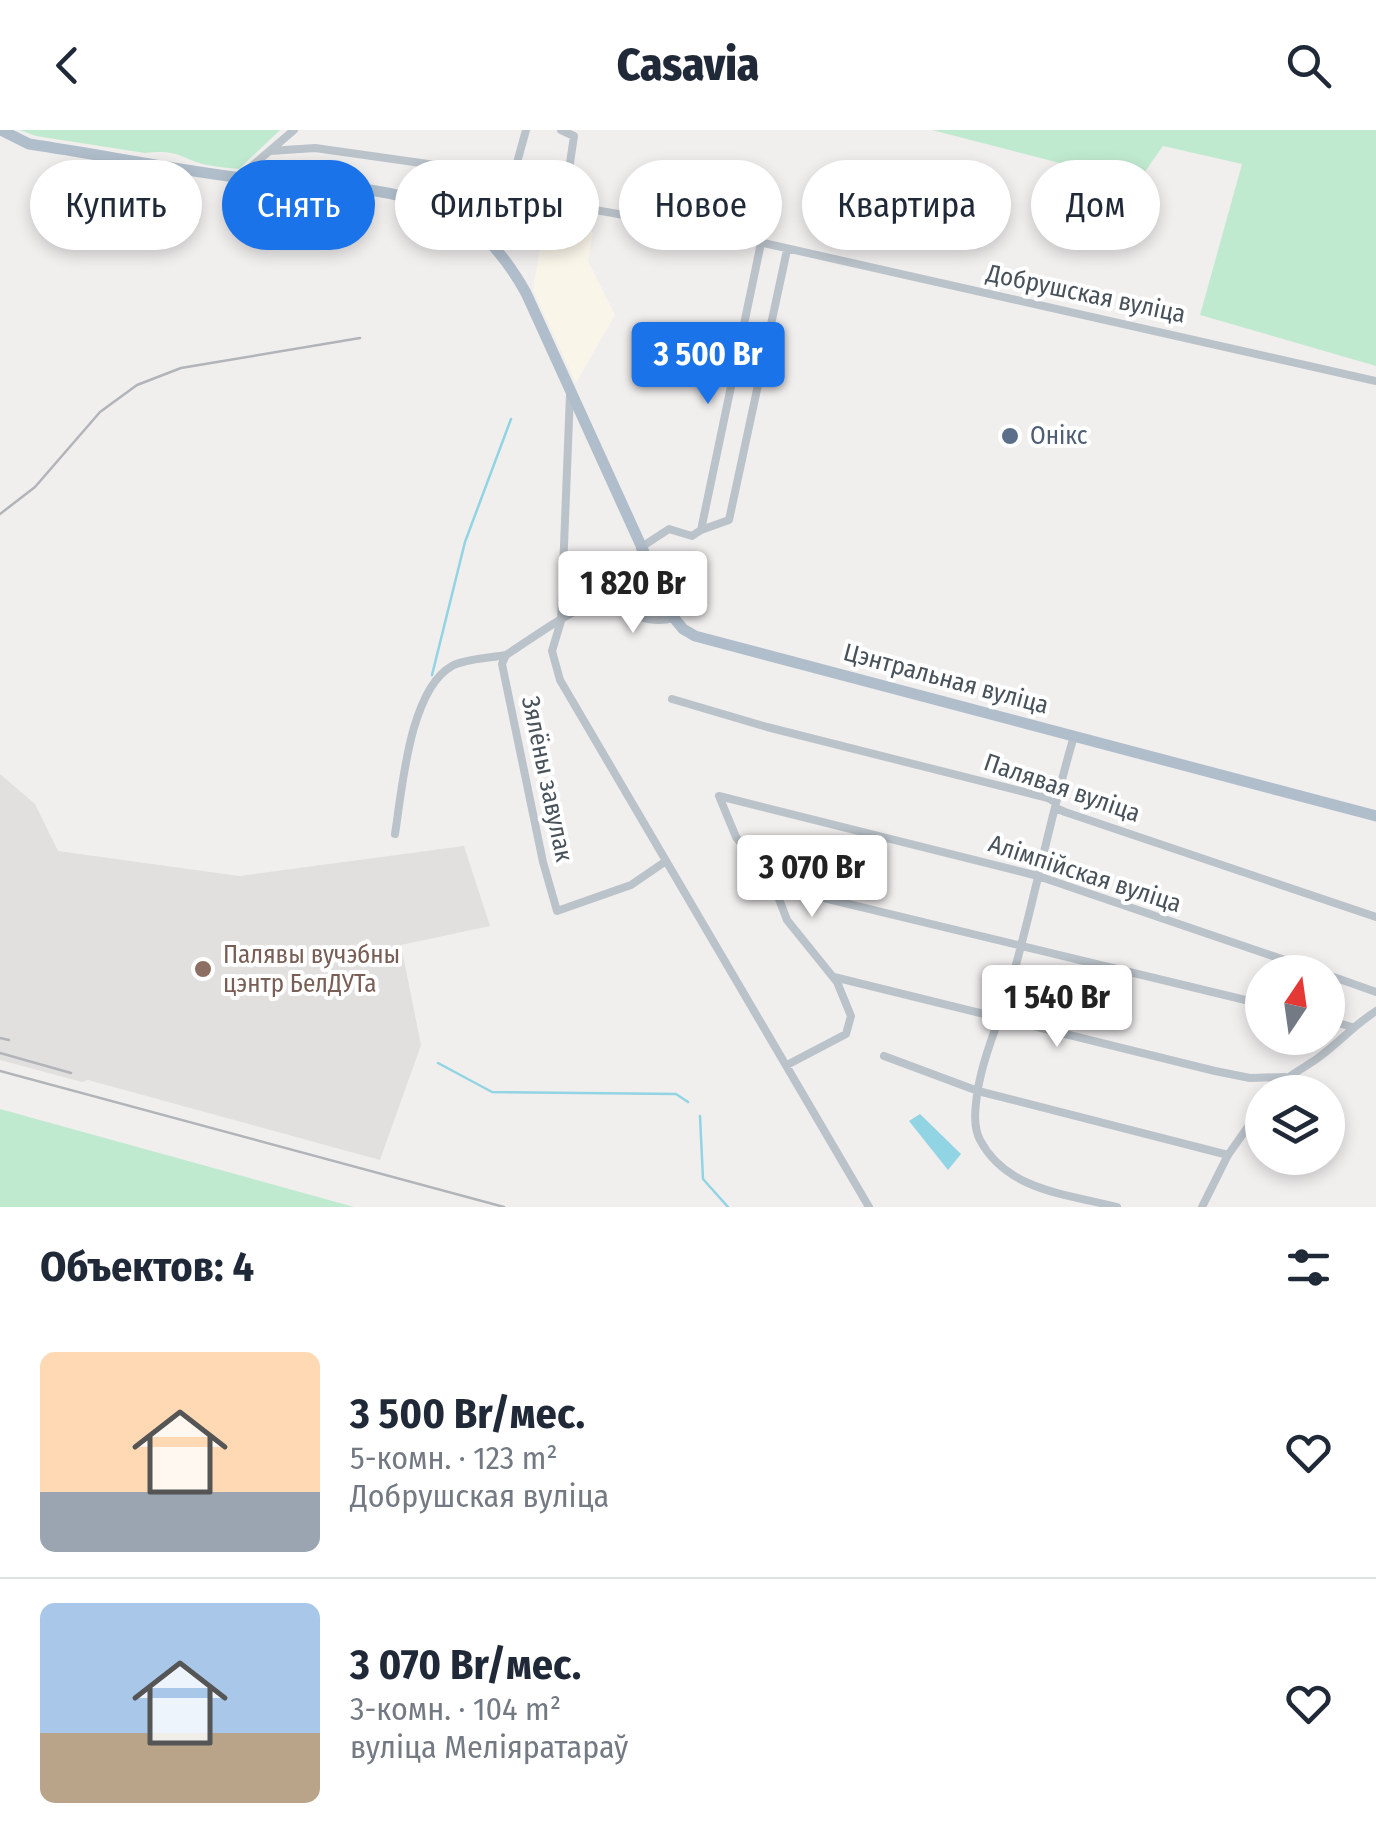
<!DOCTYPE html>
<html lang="ru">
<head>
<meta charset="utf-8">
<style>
  :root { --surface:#fff; --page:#f2f2f3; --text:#1f2937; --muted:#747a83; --line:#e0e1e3; --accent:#1a73e8 }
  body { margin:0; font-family:"Fira Sans Condensed",sans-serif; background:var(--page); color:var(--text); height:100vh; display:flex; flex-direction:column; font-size:38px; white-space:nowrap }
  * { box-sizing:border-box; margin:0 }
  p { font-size:32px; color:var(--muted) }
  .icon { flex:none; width:55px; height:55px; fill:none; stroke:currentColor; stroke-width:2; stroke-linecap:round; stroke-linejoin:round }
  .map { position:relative; height:1077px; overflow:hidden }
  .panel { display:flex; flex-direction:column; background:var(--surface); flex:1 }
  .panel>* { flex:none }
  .top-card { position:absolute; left:30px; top:30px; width:1318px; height:90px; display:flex; gap:20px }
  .needle { width:65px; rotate:13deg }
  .buttons { position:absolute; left:1245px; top:825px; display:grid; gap:20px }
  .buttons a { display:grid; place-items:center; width:100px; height:100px; border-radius:50%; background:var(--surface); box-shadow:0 5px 15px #0003; font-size:50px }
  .price { position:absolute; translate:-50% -85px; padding:0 22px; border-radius:10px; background:#fff; color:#222; font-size:32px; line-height:65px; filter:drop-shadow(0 2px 5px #0008) }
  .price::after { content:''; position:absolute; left:50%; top:60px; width:30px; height:22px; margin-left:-15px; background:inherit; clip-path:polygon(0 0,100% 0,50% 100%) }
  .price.current { background:var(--accent); color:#fff }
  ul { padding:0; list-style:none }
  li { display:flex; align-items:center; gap:30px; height:250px; padding:0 40px }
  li+li { border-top:2px solid var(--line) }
  li span { display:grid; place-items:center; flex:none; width:280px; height:200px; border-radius:15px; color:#555 }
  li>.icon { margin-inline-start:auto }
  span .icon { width:120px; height:120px; fill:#fffc; stroke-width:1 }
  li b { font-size:42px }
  h2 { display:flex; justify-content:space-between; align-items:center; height:120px; padding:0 40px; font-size:42px }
  .pill { padding:0 35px; border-radius:45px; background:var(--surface); box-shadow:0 5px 15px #0003; font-size:35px; line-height:90px }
  .pill.current { background:var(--accent); color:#fff }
  header { display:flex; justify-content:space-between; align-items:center; height:130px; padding:0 40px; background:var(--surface); font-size:45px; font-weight:800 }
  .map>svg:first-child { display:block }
  .commercial { fill:#faf5e9 }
  .education { fill:#e2dfdf }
  .green { fill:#c0ead0 }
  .water { fill:#91d4e3 }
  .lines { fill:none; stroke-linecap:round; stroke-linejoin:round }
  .stream { stroke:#91d4e3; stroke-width:2.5 }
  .minor { stroke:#bbc3ca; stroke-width:8 }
  .primary { stroke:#b0becb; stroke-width:11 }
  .rail { stroke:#b1b4b8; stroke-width:2.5 }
  .service-dot { fill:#5c6f8a; stroke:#fff; stroke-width:4 }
  .education-dot { fill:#8d6e63; stroke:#fff; stroke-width:4 }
  .labels { text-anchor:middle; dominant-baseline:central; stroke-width:8; stroke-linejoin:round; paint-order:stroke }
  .street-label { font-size:25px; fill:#48525a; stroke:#fff }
  .service-label { font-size:25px; fill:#4e5e75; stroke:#fff; text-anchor:start }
  .education-label { font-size:25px; fill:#785e54; stroke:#fff; text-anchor:start }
</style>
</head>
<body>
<header><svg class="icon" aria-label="back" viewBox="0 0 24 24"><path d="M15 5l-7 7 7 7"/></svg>Casavia<svg class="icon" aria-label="search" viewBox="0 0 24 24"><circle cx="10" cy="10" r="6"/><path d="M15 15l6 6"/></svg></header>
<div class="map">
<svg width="1376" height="1077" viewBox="0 0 1376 1077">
  <rect width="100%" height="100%" fill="#f1eeee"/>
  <!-- commercial -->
  <path class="commercial" d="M 544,94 L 593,102 L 588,131 L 615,185 L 576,253 L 533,160 Z"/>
  <!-- education -->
  <path class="education" d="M 0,644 L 35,674 L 58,721 L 239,746 L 464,716 L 490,796 L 401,815 L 421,915 L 380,1030 L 88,950 L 82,952 L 0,930 Z"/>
  <!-- green -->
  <path class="green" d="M 20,0 L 280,0 L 239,39 C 229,38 217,37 207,35 C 179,28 178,19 145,23 L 36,6 Z
    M 932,0 L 1376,0 L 1376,236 L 1200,185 L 1242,34 L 1163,16 L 1137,53 Z
    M 0,979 L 354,1077 L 0,1077 Z"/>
  <!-- water -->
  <path class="water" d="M 920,984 L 961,1024 L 948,1040 L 909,991 Z"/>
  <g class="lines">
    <!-- stream -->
    <path class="stream" d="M 432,545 L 465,412 L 511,289
      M 438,933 L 492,962 L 676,964 L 688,972
      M 700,986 L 703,1049 L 728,1077"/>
    <!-- minor -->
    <path class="minor" d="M 561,0 L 574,6 L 567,53
      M 270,21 L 315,18 L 506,45
      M 239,47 L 294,0
      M 499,63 L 506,45 L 515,40 L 526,0
      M 441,78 L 464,64 L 485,61 L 688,96 L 1376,251
      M 570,264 L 561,491 L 552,521 L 560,550 L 869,1077
      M 701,400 L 729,390 L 787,120
      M 640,418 L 669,399 L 692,406 L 701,400 L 761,113
      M 672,569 L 767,597 L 1048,668 L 1055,672 L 1056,678 L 1065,682 L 1376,787
      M 1074,606 C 1051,684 1036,763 1014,842 C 1003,883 983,923 977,965 C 975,980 973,996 980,1010 C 1007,1061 1067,1064 1117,1077
      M 395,704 C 402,661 409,560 452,536 C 465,529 490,528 506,525
      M 666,731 L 631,755 L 557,781 L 543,732 L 502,534 L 506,525 C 524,514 571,479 588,477 C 618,473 642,497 674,488
      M 774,756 L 1262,874
      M 1328,845 L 1376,862
      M 834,847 L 1215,941 L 1250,948 L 1285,947
      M 1328,890 L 1352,897
      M 884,926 L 978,961 L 1228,1025
      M 787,935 L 846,904 L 851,886 L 837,852 L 787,790 L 774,756 L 736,707 L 719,666 L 1038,746 L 1320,842
      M 1273,962 C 1286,946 1301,940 1318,928 C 1339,913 1354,895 1376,881
      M 1202,1077 L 1228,1025 L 1262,977"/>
    <!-- primary -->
    <path class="primary" d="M 1,0 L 29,14 C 103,25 176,40 250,49 C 312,56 381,54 440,78 C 479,93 506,127 526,163 L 674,488 L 683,499 L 695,506 L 1376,686
      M 417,67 L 464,64 L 459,75 L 466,90"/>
    <!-- rail -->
    <path class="rail" d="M 0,384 L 35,357 L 100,282 L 137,255 L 181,238 L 360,208
      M 0,908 L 9,910
      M 0,923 L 71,943
      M 0,941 L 504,1077"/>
  </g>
  <!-- markers -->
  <circle class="service-dot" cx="1010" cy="306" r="10"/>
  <circle class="education-dot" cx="203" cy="839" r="10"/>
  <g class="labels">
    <!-- street labels -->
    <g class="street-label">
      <text transform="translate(1086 164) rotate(12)">Добрушская вуліца</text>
      <text transform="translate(946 549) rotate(15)">Цэнтральная вуліца</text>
      <text transform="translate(547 649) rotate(78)">Зялёны завулак</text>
      <text transform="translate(1062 658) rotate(19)">Палявая вуліца</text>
      <text transform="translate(1085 744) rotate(18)">Алімпійская вуліца</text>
    </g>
    <!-- service labels -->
    <g class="service-label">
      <text x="1030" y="306">Онікс</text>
    </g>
    <!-- education labels -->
    <g class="education-label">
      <text x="223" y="825">Палявы вучэбны<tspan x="223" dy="29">цэнтр БелДУТа</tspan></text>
    </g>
  </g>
</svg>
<div class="buttons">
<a><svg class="needle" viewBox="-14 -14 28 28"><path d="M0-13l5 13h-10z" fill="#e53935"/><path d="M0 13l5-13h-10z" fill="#747a83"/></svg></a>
<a><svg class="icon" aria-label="layers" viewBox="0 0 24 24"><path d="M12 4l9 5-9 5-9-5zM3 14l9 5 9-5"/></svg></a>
</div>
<b class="price current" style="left:708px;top:277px">3 500 Br</b>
<b class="price" style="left:633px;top:506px">1 820 Br</b>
<b class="price" style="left:812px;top:790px">3 070 Br</b>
<b class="price" style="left:1057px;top:920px">1 540 Br</b>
<div class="top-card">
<a class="pill">Купить</a>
<a class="pill current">Снять</a>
<a class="pill">Фильтры</a>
<a class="pill">Новое</a>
<a class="pill">Квартира</a>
<a class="pill">Дом</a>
</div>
</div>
<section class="panel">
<h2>Объектов: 4<svg class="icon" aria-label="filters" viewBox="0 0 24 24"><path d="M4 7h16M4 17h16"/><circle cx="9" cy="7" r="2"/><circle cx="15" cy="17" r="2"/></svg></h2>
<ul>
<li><span style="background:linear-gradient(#ffd9b3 70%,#9aa5b1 0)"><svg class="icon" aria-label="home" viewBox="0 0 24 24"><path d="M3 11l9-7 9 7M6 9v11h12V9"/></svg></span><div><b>3 500 Br/мес.</b><p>5-комн. · 123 m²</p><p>Добрушская вуліца</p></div><svg class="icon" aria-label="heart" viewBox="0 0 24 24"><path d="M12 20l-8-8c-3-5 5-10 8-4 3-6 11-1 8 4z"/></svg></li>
<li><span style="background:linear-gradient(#a9c7e8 65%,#b9a48a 0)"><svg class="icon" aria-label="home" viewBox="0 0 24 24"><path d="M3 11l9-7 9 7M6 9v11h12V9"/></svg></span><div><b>3 070 Br/мес.</b><p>3-комн. · 104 m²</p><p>вуліца Меліяратараў</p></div><svg class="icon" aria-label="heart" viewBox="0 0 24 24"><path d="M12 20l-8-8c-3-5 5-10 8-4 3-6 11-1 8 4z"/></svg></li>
</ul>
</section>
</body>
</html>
